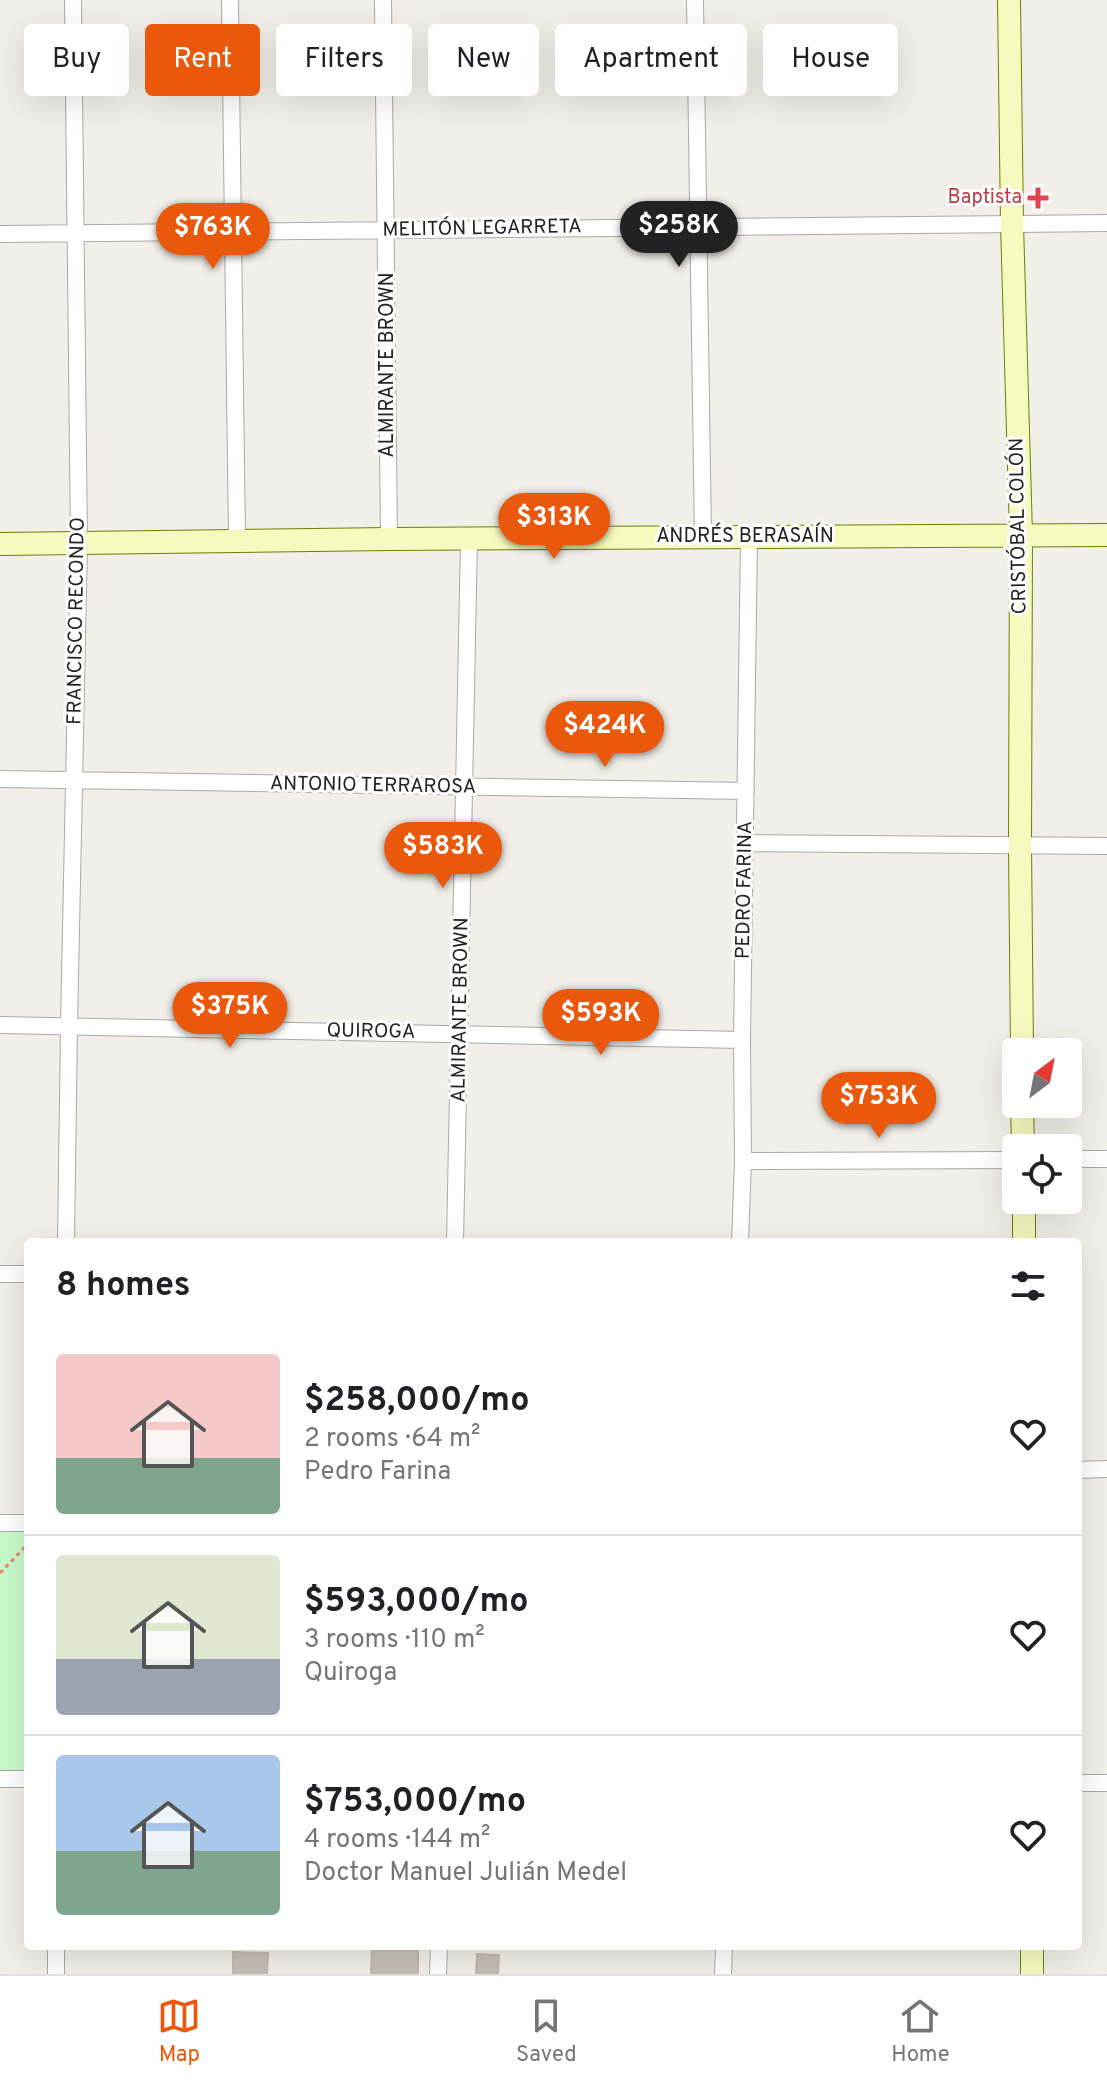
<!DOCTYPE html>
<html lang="en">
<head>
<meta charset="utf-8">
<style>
  :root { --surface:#fff; --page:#f2f2f2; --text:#202124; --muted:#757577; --line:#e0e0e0; --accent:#ea580c }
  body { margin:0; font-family:Overpass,sans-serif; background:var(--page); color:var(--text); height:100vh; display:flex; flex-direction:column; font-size:30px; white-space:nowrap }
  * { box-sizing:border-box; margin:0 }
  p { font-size:26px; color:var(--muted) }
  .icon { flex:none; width:44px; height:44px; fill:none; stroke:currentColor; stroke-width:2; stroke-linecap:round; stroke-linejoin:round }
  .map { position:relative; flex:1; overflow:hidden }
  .details { position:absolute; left:24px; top:1238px; width:1058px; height:712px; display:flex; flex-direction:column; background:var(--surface); border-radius:8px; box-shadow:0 8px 32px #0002 }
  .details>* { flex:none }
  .hud { position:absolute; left:24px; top:24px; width:1060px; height:72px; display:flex; gap:16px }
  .needle { width:52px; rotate:32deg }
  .fabs { position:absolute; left:1002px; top:1038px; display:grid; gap:16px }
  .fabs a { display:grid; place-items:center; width:80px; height:80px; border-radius:8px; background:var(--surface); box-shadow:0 8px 32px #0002; font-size:40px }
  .price { position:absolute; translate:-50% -68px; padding:0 18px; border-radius:28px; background:var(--accent); color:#fff; font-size:26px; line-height:52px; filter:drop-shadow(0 2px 4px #0008) }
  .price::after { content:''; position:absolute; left:50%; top:48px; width:24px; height:18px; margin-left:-12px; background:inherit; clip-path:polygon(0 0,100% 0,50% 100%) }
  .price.selected { background:#222; color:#fff }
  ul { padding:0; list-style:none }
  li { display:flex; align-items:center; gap:24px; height:200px; padding:0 32px }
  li+li { border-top:2px solid var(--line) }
  li span { display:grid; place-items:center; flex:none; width:224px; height:160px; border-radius:8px; color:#555 }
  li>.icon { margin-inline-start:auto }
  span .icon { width:96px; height:96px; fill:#fffc; stroke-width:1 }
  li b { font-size:34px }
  h2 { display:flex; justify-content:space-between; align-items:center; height:96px; padding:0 32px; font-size:34px }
  .tag { padding:0 28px; border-radius:8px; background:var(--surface); box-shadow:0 8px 32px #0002; font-size:28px; line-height:72px }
  .tag.selected { background:var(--accent); color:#fff }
  .tab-bar { display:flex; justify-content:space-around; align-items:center; height:112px; border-top:2px solid var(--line); background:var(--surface); font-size:22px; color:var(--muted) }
  .tab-bar a { display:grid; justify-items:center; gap:4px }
  .tab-bar .selected { color:var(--accent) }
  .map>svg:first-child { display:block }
  .park { fill:#c8facc }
  .building { fill:#c7bfb8; stroke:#c4b6ab; stroke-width:2 }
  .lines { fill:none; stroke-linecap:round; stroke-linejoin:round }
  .street-casing { stroke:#a9a9a9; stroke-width:18 }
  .secondary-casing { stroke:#707d05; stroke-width:24 }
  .path { stroke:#fa8072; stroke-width:3; stroke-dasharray:4 4; stroke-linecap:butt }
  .street { stroke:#fff; stroke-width:16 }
  .secondary { stroke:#f7fabf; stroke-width:22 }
  .health-dot { fill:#e0444e; stroke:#fff; stroke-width:3 }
  .labels { text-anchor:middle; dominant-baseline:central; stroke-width:6; stroke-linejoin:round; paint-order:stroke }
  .health-label { font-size:20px; fill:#be3a42; stroke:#fff; text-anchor:end }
  .street-label { font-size:20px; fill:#222; stroke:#fff }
</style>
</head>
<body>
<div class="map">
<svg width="1107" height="1974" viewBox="0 0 1107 1974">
  <rect width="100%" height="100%" fill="#f2efe9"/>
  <!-- park -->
  <path class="park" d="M 0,1531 L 28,1531 L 28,1770 L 0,1770 Z"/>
  <!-- building -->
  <path class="building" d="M 372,1947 L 418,1948 L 418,1974 L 371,1974 Z
    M 233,1952 L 268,1953 L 267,1974 L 233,1974 Z
    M 477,1954 L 499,1955 L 498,1974 L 476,1974 Z"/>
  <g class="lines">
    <!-- street casing -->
    <g class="street-casing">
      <path id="street" d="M 230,0 L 237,541
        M 383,0 L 389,539
        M 695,0 L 703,538
        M 0,234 L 1107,223
        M 0,779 L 746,791
        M 746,843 L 1107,846
        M 0,1025 L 742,1040
        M 1068,1159 L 1107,1159
        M 743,1161 L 1016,1160
        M 66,1242 L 69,1026 L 79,543 L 73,0
        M 455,1242 L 469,538
        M 740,1242 L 743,1161 L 742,1040 L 749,537
        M 0,1274 L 28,1274
        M 1078,1470 L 1107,1469
        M 0,1523 L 28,1523
        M 0,1779 L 28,1779
        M 1078,1783 L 1107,1783
        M 56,1974 L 56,1946
        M 438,1974 L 439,1946
        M 723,1974 L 724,1946"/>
    </g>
    <!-- secondary casing -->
    <g class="secondary-casing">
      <path id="secondary" d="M 1009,0 L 1012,224 L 1021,535 L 1020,846 L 1022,1052
        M 0,544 L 389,539 L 1107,535
        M 1022,1104 L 1023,1148
        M 1024,1200 L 1024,1242
        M 1032,1946 L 1032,1974"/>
    </g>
    <!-- path -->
    <path class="path" d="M 0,1573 L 28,1544"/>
    <!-- street -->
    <use href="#street" class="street"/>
    <!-- secondary -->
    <use href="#secondary" class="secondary"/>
  </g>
  <!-- markers -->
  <path class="health-dot" d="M1034 186h8v8h8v8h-8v8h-8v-8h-8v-8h8z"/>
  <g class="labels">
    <!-- health labels -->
    <g class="health-label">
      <text x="1022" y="198">Baptista</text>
    </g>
    <!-- street labels -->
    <g class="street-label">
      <text transform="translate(482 229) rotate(-1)">MELITÓN LEGARRETA</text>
      <text transform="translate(388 365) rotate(-90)">ALMIRANTE BROWN</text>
      <text transform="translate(1019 526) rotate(-91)">CRISTÓBAL COLÓN</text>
      <text x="745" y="537">ANDRÉS BERASAÍN</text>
      <text transform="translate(77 621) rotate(-89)">FRANCISCO RECONDO</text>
      <text transform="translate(373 786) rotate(1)">ANTONIO TERRAROSA</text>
      <text transform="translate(745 890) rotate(-89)">PEDRO FARINA</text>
      <text transform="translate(461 1010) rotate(-89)">ALMIRANTE BROWN</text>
      <text transform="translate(371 1032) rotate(1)">QUIROGA</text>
    </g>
  </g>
</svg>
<div class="fabs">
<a><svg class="needle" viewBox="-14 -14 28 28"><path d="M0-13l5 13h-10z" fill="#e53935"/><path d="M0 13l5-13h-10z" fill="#757577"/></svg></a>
<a><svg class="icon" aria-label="locate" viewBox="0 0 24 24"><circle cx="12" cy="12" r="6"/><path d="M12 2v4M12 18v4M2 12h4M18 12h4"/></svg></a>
</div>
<b class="price selected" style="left:679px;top:269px">$258K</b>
<b class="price" style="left:213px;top:271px">$763K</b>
<b class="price" style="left:554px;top:561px">$313K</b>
<b class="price" style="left:605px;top:769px">$424K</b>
<b class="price" style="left:443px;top:890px">$583K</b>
<b class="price" style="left:230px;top:1050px">$375K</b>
<b class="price" style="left:601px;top:1057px">$593K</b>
<b class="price" style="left:879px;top:1140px">$753K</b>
<div class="hud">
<a class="tag">Buy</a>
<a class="tag selected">Rent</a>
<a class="tag">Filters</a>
<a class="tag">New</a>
<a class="tag">Apartment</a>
<a class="tag">House</a>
</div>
<section class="details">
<h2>8 homes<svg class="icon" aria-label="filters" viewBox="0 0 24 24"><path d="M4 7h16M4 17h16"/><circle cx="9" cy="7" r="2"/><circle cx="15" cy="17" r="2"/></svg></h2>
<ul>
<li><span style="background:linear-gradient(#f6c9c9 65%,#7fa58c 0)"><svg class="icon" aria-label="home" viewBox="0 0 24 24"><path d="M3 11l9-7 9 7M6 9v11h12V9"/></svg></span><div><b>$258,000/mo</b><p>2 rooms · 64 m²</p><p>Pedro Farina</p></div><svg class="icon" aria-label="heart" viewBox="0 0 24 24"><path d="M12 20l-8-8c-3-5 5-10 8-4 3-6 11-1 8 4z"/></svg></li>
<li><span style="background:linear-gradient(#dfe7d0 65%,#9aa5b1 0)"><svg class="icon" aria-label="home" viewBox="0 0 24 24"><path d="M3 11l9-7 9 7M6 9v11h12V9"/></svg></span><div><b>$593,000/mo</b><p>3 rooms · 110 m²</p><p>Quiroga</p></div><svg class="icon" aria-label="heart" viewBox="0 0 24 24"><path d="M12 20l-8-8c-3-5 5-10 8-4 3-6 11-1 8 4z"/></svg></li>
<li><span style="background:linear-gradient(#a9c7e8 60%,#7fa58c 0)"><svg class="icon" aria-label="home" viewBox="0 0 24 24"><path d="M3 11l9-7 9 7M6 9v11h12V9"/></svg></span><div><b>$753,000/mo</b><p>4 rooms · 144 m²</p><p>Doctor Manuel Julián Medel</p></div><svg class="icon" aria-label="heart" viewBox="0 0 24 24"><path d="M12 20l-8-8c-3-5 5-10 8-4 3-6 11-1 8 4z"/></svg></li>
</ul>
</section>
</div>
<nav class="tab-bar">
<a class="selected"><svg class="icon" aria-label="map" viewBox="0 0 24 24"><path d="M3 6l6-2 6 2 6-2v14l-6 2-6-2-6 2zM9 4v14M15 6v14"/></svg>Map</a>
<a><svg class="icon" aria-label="saved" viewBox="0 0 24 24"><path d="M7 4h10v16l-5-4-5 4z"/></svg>Saved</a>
<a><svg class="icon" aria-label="home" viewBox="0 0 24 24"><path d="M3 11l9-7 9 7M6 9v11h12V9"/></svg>Home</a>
</nav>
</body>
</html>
